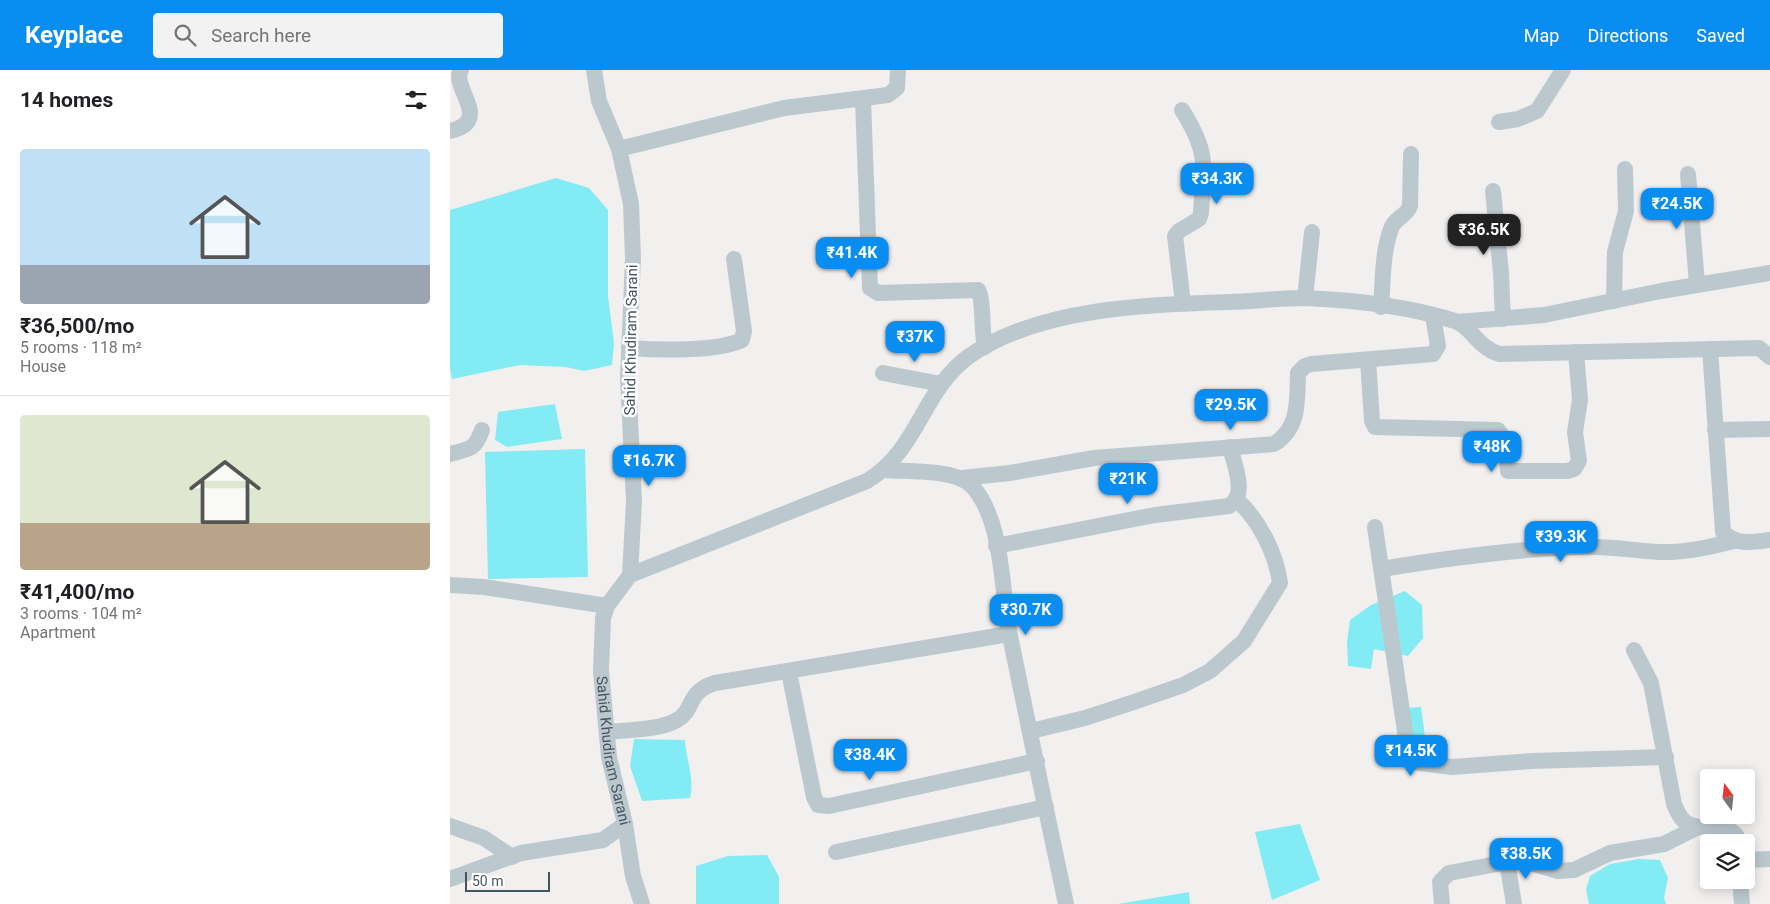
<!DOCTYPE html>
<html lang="en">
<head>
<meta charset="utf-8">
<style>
  :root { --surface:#fff; --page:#f2f2f2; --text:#202124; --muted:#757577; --line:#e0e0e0; --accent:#0a8df0 }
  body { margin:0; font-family:Roboto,sans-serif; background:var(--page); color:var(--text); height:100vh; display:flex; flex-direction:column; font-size:19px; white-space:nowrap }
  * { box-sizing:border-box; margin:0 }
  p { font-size:16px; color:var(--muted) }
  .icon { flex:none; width:28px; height:28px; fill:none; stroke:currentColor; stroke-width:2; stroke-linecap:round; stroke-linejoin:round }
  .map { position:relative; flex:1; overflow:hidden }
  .details { display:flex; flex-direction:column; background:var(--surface); width:450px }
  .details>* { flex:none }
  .needle { width:32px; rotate:345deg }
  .controls { position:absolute; left:1250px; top:699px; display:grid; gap:10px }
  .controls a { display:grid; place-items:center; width:55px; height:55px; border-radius:5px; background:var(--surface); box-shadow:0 2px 12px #0003; font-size:25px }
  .scale { position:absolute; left:15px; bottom:12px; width:85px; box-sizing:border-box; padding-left:5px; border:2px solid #45565e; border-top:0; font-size:14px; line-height:18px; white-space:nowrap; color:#45565e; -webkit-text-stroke:4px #fff; paint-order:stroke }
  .price { position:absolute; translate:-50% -42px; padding:0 11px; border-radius:10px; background:var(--accent); color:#fff; font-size:16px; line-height:32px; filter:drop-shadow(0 1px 2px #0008) }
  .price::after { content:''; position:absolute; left:50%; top:30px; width:15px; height:11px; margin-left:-8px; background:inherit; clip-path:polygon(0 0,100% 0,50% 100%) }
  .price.on { background:#222; color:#fff }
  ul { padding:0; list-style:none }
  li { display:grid; align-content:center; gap:10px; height:265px; padding:0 20px }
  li+li { border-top:1px solid var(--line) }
  li span { display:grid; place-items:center; height:155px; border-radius:5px; color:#555 }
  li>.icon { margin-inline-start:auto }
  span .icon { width:90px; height:90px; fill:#fffc; stroke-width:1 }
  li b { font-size:21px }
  h2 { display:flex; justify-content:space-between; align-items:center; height:60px; padding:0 20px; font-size:21px }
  header { display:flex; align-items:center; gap:30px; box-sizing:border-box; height:70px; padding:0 25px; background:var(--accent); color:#fff }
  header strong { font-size:24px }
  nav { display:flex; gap:28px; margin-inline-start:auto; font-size:18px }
  .search { width:350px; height:45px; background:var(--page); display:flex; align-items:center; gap:12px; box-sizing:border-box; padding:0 18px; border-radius:5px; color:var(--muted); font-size:19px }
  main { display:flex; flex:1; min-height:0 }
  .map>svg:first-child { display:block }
  .water { fill:#83ebf3 }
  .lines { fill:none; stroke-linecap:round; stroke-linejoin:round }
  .minor { stroke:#bbc9cf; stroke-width:16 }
  .labels { text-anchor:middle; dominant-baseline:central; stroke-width:5; stroke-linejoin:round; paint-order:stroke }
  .street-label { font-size:15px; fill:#45565e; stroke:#fff }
</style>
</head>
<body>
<header>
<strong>Keyplace</strong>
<div class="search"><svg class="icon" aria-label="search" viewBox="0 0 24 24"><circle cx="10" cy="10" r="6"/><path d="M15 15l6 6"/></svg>Search here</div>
<nav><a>Map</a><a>Directions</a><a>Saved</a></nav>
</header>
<main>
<section class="details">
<h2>14 homes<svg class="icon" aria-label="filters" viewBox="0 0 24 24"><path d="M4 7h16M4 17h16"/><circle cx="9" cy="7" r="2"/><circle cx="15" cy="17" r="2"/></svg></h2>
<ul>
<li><span style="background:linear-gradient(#bfe0f5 75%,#9aa5b1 0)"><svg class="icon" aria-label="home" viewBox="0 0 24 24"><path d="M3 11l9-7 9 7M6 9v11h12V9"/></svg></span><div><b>₹36,500/mo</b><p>5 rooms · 118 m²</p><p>House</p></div></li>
<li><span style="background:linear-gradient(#dfe7d0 70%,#b9a48a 0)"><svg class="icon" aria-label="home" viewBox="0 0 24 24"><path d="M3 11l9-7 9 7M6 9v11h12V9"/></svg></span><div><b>₹41,400/mo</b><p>3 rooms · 104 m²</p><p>Apartment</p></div></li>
</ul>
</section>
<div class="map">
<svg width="1320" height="834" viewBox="0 0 1320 834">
  <rect width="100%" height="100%" fill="#f2efef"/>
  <!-- water -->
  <path class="water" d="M 106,108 L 139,118 L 158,140 L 158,226 L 164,273 L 162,295 L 134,301 L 116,297 L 70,295 L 2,309 L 0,298 L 0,140 Z
    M 105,334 L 112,369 L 57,377 L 45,370 L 48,342 Z
    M 135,379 L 138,507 L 38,509 L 35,382 Z
    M 955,521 L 972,535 L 973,568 L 958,586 L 924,579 L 921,599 L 898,596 L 897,572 L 900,550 L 921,535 Z
    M 971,637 L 977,682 L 958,680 L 955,638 Z
    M 184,669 L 235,670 C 236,689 245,709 240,728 L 192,731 L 180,696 Z
    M 850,754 L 870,810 L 822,830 L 805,762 Z
    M 317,785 L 329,807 L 329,834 L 246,834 L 246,796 L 278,786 Z
    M 1189,789 L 1210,790 L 1218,808 L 1214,828 L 1216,834 L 1139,834 L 1136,820 L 1140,806 L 1160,794 Z
    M 739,822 L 740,834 L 668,834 Z"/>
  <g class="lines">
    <!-- minor -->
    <g class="minor">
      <path id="s1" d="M 144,0 L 149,31 L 169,79 L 181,134 L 183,188 L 178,308 L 184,431 L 180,505 L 157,536 L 153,548 L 151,601 L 159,687 L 175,754 L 183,806 L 192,834"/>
      <path d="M 413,30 L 420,218 L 428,223 L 528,220 C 534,229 531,261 535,277"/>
      <path d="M 732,40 C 759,83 754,95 751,143 L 749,149 L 729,161 L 725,166 L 733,233"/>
      <path d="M 1049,52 L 1068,49 L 1087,41 L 1113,0"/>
      <path d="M 0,61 C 44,51 0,17 11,0"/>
      <path d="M 169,79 L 334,38 L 438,25 L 447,18 L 448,0"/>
      <path d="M 1238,104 L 1247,214"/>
      <path d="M 1043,121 L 1051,203 L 1053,249"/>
      <path d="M 855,228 L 862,162"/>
      <path d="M 1164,231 L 1165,182 L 1176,141 L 1175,99"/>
      <path d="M 931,237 C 933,212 932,183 941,159 C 944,148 957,146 960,136 L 961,84"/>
      <path d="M 1007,252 L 1094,245 L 1211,221 L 1320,203"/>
      <path d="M 179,278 C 208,280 267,282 292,270 L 294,261 L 284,189"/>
      <path d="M 1260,279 L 1273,462 C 1286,476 1303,472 1320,470"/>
      <path d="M 918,290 L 922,351 L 925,357 L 1048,360 L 1055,370 L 1058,401 L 1117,401 L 1124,399 L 1129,391 L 1125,362 L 1130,330 L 1126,282"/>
      <path d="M 433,303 L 491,314"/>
      <path d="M 1265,360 L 1320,359"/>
      <path d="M 0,384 C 19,379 25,380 32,360"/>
      <path d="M 434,400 C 458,402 506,399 522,416 C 554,451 551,521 560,566 C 578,655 597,745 616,834"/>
      <path d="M 512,408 L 560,403 L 644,388 L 824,374 C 850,358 847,331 848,303 L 855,296 L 861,294 L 983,284 L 988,276 L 983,246"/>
      <path d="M 925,457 L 957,675 L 969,693 L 1002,697 L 1082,691 L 1216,687"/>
      <path d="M 546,476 L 705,445 L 779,436 C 798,425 784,394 780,377"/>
      <path d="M 932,499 C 998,488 1063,479 1129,477 C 1156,475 1183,481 1209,482 C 1235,483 1260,477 1284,471"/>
      <path d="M 180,505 L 417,411 C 469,379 472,321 518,287 C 586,238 699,234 780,232 C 805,231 831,228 856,228 C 903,230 960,237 1005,251 C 1022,257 1027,277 1049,284 L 1309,278 L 1320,287"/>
      <path d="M 0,515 L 34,517 L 157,536"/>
      <path d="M 1184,580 L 1201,613 L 1224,734 C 1226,739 1229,746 1234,751 C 1248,764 1287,750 1288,772"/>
      <path d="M 339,602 L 364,727 L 368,735 L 379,736 L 587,691"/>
      <path d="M 581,661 L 635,648 L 684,632 L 733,615 L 760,601 L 794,571 L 830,513 C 826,483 809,450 787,430"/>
      <path d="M 157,662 C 176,660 211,660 227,650 C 245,640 236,622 265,613 L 559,564"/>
      <path d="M 0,756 L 34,768 L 62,787"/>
      <path d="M 386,782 L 596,737"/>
      <path d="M 1296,790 L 1320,789"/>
      <path d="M 1057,792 L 1064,834"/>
      <path d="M 0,809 L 71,783 L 153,770 L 175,754"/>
      <path d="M 1290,810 L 1292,834"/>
      <path d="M 992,834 L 990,812 L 999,803 L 1057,792 L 1074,791 L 1108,801 L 1124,800 L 1160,783 L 1214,774 L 1246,758"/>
    </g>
  </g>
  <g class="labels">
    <!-- street labels -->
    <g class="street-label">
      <text transform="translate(181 270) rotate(-89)">Sahid Khudiram Sarani</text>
      <text stroke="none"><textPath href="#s1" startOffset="696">Sahid Khudiram Sarani</textPath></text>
    </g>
  </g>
</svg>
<div class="controls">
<a><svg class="needle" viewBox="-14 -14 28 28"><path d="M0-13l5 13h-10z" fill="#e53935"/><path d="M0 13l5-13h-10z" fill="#757577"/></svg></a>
<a><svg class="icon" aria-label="layers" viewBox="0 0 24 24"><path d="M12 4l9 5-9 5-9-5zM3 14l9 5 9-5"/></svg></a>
</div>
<div class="scale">50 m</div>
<b class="price" style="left:767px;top:135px">₹34.3K</b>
<b class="price" style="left:1227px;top:160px">₹24.5K</b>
<b class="price on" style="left:1034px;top:186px">₹36.5K</b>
<b class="price" style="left:402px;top:209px">₹41.4K</b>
<b class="price" style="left:465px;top:293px">₹37K</b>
<b class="price" style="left:781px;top:361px">₹29.5K</b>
<b class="price" style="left:1042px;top:403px">₹48K</b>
<b class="price" style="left:199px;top:417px">₹16.7K</b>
<b class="price" style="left:678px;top:435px">₹21K</b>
<b class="price" style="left:1111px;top:493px">₹39.3K</b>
<b class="price" style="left:576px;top:566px">₹30.7K</b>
<b class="price" style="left:961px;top:707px">₹14.5K</b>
<b class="price" style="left:420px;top:711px">₹38.4K</b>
<b class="price" style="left:1076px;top:810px">₹38.5K</b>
</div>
</main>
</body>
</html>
